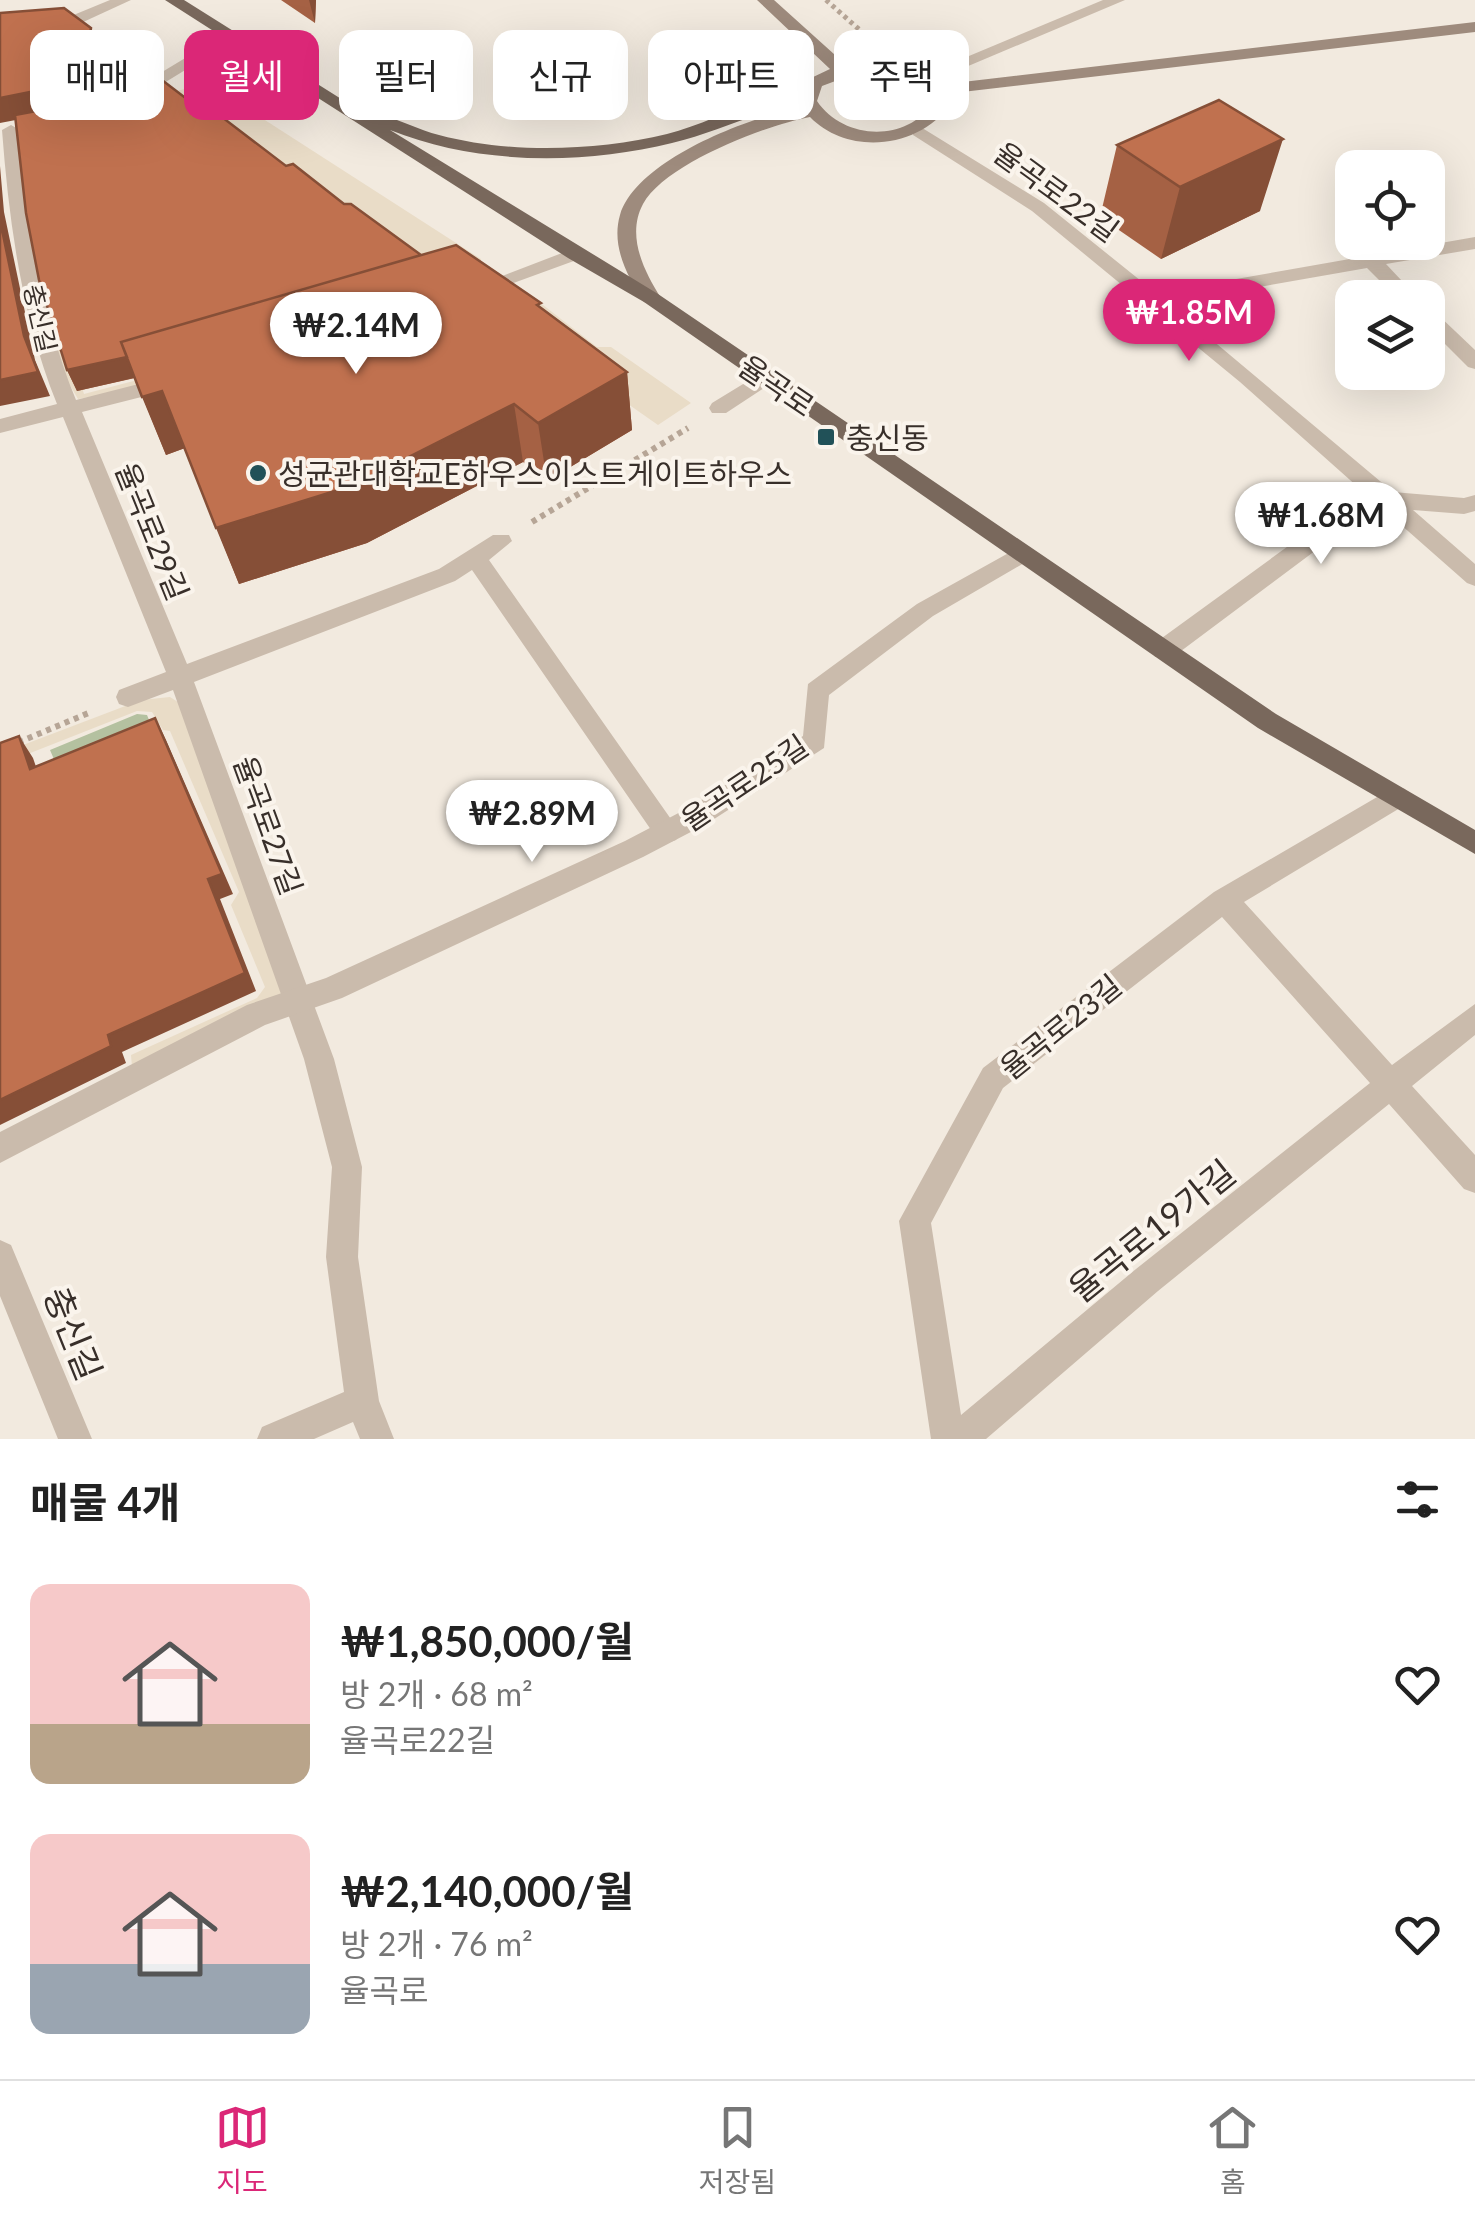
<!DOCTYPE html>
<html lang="ko">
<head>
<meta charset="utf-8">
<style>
  :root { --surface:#fff; --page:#f6f6f6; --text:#222; --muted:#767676; --line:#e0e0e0; --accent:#db2777 }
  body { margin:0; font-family:Lato,"Noto Sans KR",sans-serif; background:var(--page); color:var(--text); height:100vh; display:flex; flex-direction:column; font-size:38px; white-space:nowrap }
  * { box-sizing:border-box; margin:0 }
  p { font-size:32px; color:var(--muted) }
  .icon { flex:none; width:55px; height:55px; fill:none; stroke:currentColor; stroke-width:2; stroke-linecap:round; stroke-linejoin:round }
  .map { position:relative; height:1439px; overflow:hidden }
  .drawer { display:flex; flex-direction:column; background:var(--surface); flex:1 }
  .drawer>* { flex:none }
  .guide { position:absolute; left:30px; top:30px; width:1415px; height:90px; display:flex; gap:20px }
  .controls { position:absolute; left:1335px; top:150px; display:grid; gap:20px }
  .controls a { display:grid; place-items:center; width:110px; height:110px; border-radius:20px; background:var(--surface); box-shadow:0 10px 40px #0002; font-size:50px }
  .price { position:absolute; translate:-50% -85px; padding:0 22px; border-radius:35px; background:#fff; color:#222; font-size:32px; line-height:65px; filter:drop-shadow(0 2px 5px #0008) }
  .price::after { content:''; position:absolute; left:50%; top:60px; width:30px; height:22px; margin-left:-15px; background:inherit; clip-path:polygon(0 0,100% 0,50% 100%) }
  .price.selected { background:var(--accent); color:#fff }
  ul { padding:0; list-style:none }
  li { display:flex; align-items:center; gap:30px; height:250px; padding:0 30px }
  li span { display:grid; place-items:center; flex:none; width:280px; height:200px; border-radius:20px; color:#555 }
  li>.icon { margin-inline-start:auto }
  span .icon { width:120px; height:120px; fill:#fffc; stroke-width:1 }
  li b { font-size:42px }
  h2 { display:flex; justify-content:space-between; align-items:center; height:120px; padding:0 30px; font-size:42px }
  .pill { padding:0 35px; border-radius:20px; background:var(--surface); box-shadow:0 10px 40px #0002; font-size:35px; line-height:90px }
  .pill.selected { background:var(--accent); color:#fff }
  .dock { display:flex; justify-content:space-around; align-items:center; height:140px; border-top:2px solid var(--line); background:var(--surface); font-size:28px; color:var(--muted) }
  .dock a { display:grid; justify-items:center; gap:5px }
  .dock .selected { color:var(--accent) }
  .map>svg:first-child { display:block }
  .green { fill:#b4c1a0 }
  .plaza { fill:#e9dcc7; fill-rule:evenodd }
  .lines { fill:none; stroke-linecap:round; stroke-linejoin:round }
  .path-far1 { stroke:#b6a596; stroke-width:5; stroke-dasharray:4 4; stroke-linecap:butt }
  .path { stroke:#b6a596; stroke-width:6; stroke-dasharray:5 5; stroke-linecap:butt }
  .lane { fill:#cabbac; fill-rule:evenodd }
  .street { fill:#cabbac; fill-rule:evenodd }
  .secondary { fill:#9e8b7d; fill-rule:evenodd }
  .primary { fill:#79685c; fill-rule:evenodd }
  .wall { fill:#a56144 }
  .shaded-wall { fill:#864f37 }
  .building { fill:#c0714f; stroke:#864f37; stroke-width:2.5 }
  .poi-dot { fill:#215158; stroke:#faf4ec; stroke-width:4 }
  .labels { text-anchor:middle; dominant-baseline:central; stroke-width:8; stroke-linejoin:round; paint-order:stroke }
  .far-street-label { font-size:25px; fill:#382f2a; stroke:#faf4ec }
  .street-label { font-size:30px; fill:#382f2a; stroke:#faf4ec }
  .poi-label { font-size:30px; fill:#382f2a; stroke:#faf4ec; text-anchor:start }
  .near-street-label { font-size:35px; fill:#382f2a; stroke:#faf4ec }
</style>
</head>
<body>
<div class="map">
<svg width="1475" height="1439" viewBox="0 0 1475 1439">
  <rect width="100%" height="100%" fill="#f2eadf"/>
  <!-- green -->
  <path class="green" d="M 880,81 L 909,93 L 911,106 C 893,126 860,123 842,105 L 843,93 L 857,84 Z
    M 137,714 L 147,715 L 154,732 L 59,771 L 50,750 Z"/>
  <!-- plaza -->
  <path class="plaza" d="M 89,27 L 130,58 L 127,76 L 94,101 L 86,101 L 97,92 L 105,51 L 77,30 Z
    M 202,84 L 209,84 L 481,259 L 481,267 L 173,367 L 130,390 L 78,399 L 57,363 L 35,252 L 170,93 ZM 67,342 L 145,378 L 84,394 Z
    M 510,288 L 525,291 L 597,347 L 611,347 L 691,403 L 658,425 L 568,362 Z
    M 170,697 L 181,704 L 283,994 L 132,1067 L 131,1055 L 257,998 L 265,987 L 231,905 L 239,892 L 170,731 L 163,730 L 152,712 L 137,711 L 10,761 L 2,753 L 141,700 Z"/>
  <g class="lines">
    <!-- path-far1 -->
    <path class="path-far1" d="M 826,0 L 862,32"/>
    <!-- path -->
    <path class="path" d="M 532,522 L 688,428
      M 0,750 L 91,712"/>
    <!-- lane -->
    <path class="lane" d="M 110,0 L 131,0 L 68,29 L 0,35 L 0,25 L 59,21 Z
      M 225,34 L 239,37 L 138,99 L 124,95 Z
      M 11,125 L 20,130 C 27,221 41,315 76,400 L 170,376 L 180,383 L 177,388 L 82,412 L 187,664 L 439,569 L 493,535 L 509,535 L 512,541 L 489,560 L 680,832 L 676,840 L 667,843 L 658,840 L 472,570 L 455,581 L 194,682 L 334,1059 L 362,1167 L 358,1257 L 379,1401 L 394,1439 L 360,1439 L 353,1422 L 314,1439 L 257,1439 L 262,1427 L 344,1392 L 326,1257 L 332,1167 L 304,1059 L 173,690 L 128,707 L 119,704 L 116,697 L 119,690 L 166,672 L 63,417 L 0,433 L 0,419 L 57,404 C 22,318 9,223 2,130 Z
      M 575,248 L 582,250 L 582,258 L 483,294 L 476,296 L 466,290 Z
      M 766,370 L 773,372 L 776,377 L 773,382 L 726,413 L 712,413 L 709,408 L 712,403 Z
      M 1396,786 L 1405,789 L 1409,797 L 1405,805 L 1244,902 L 1392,1065 L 1475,1004 L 1475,1035 L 1412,1086 L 1475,1155 L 1475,1193 L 1464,1189 L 1389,1104 L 1158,1291 L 986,1439 L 931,1439 L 899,1221 L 983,1068 L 1214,892 ZM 1222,917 L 1370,1083 L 1136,1269 L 961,1415 L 931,1223 L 1003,1088 Z
      M 0,1240 L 11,1245 L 92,1439 L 58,1439 L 0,1296 Z"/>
    <!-- street -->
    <path class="street" d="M 1103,0 L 1125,0 L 928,83 L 914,79 Z
      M 919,126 L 1044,203 L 1156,293 L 1475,237 L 1475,249 L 1386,264 L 1418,298 L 1397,298 L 1367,268 L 1168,303 L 1393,492 L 1464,498 L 1475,495 L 1475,511 L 1464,514 L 1413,510 L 1475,564 L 1475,586 L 1467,583 L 1383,509 L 1367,512 L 1173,657 L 1155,657 L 1152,650 L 1155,643 L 1353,499 L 1368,496 L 1240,382 L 1032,211 L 913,135 L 913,127 Z
      M 1428,310 L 1435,312 L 1475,350 L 1475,369 L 1468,367 L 1428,327 Z
      M 1023,545 L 1034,553 L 1031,559 L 933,616 L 829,695 L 824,748 L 708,823 L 643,857 L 342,998 L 265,1025 L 0,1163 L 0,1132 L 247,1005 L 326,978 L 625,841 L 690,807 L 803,736 L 808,684 L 917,604 Z"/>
    <!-- secondary -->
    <path class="secondary" d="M 757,0 L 774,0 L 845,64 C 875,59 913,63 937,85 L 1475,22 L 1475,32 L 945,94 L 951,103 C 921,148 849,157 810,117 C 766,125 665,164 643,204 C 626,236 644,271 661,298 L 651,304 L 644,302 C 627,276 611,246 620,215 C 637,159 752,116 804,107 L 799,101 L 809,79 L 830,69 ZM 862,71 L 912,82 L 933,103 C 906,143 843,140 817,101 L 822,86 Z"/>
    <!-- primary -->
    <path class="primary" d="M 165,0 L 184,0 L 373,119 L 381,115 C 401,120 419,130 439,135 C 510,154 596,151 667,134 C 713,123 765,88 814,97 L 814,105 C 796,108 778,109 761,114 C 731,123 703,136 672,143 C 582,165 477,165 390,130 L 658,294 L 1276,714 L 1475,830 L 1475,854 L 1258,728 L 644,302 L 568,258 Z"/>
  </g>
  <!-- wall -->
  <path class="wall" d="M 281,0 L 316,0 L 315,23 Z
    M 91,28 L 100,51 L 90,101 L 209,116 L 421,255 L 542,308 L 627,372 L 632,430 L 547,481 L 523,462 L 367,543 L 239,584 L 185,448 L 166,455 L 135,378 L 77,391 L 67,370 L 16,120 Z
    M 1117,145 L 1260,211 L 1161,259 L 1100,217 Z"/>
  <!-- shaded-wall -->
  <path class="shaded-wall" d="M 309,0 L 316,0 L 315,23 Z
    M 91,28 L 100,51 L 89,106 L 0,123 L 0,98 Z
    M 1283,139 L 1260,211 L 1161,259 L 1180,187 Z
    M 0,166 L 4,212 L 35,360 L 50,396 L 0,406 L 0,380 L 24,336 L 0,220 Z
    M 191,342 L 199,363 L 77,391 L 67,370 Z
    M 627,372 L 632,430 L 547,481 L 538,423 Z
    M 162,391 L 185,448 L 166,455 L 142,397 Z
    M 514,404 L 523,462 L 367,543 L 239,584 L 216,528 Z
    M 155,718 L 166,740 L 233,894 L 220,899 L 256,991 L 122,1052 L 126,1063 L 0,1125 L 0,1100 L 108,1035 L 208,879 Z
    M 19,736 L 33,758 L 44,790 L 30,769 Z"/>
  <!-- building -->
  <path class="building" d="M 64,8 L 91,28 L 80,82 L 0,98 L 0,13 Z
    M 158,77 L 209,116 L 218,114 L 286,166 L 293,164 L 344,204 L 351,204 L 421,255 L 121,342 L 127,357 L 67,370 L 39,280 L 26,213 L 15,115 L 100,99 L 123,86 Z
    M 1219,100 L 1283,139 L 1180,187 L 1117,145 Z
    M 0,220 L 24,336 L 38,372 L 0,380 Z
    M 456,245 L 541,303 L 537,305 L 627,372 L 538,423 L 514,404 L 351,486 L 216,528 L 162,391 L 142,397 L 121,342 Z
    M 155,718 L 222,874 L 208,879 L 245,973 L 108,1035 L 111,1046 L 0,1100 L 0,743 L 19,736 L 30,769 Z"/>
  <!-- markers -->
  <g class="poi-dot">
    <rect x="816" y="427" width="20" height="20" rx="5"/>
    <circle cx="258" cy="473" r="10"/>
  </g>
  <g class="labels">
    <!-- far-street labels -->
    <g class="far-street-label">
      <text transform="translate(41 318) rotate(77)">충신길</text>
    </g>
    <!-- street labels -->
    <g class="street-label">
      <text transform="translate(1057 191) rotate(36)">율곡로22길</text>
      <text transform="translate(777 385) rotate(34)">율곡로</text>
      <text transform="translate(153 531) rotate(68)">율곡로29길</text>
      <text transform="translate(744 782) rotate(-34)">율곡로25길</text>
      <text transform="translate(269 825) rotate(70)">율곡로27길</text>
      <text transform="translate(1060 1026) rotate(-39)">율곡로23길</text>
    </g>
    <!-- poi labels -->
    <g class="poi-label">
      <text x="846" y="437">충신동</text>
      <text x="278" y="473">성균관대학교E하우스이스트게이트하우스</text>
    </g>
    <!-- near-street labels -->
    <g class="near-street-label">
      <text transform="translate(1151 1230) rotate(-39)">율곡로19가길</text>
      <text transform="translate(74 1333) rotate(68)">충신길</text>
    </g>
  </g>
</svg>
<div class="controls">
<a><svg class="icon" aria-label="locate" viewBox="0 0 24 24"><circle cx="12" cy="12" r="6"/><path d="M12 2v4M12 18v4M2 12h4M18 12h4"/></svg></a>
<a><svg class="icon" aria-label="layers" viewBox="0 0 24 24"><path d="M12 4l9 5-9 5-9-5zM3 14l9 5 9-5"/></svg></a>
</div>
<b class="price selected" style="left:1189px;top:364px">₩1.85M</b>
<b class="price" style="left:356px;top:377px">₩2.14M</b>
<b class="price" style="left:1321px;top:567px">₩1.68M</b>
<b class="price" style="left:532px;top:865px">₩2.89M</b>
<div class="guide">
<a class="pill">매매</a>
<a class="pill selected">월세</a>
<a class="pill">필터</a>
<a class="pill">신규</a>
<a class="pill">아파트</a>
<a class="pill">주택</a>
</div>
</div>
<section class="drawer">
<h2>매물 4개<svg class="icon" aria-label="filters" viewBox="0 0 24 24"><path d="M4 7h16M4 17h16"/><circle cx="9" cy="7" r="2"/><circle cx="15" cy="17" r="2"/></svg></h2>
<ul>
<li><span style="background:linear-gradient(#f6c9c9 70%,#b9a48a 0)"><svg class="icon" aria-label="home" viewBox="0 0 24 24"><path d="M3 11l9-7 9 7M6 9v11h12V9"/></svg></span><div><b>₩1,850,000/월</b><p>방 2개 · 68 m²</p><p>율곡로22길</p></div><svg class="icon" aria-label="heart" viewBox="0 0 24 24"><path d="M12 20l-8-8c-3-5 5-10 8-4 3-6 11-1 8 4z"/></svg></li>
<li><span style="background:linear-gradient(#f6c9c9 65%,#9aa5b1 0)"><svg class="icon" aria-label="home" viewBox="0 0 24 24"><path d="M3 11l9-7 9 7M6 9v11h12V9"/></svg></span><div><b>₩2,140,000/월</b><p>방 2개 · 76 m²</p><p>율곡로</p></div><svg class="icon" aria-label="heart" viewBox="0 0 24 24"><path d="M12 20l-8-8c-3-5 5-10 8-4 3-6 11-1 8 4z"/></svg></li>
</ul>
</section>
<nav class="dock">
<a class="selected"><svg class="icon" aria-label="map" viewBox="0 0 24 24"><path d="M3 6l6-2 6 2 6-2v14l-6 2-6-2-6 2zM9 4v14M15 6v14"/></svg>지도</a>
<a><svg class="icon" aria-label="saved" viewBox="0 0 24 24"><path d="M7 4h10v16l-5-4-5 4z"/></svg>저장됨</a>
<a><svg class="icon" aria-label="home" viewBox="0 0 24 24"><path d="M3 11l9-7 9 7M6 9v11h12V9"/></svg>홈</a>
</nav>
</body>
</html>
